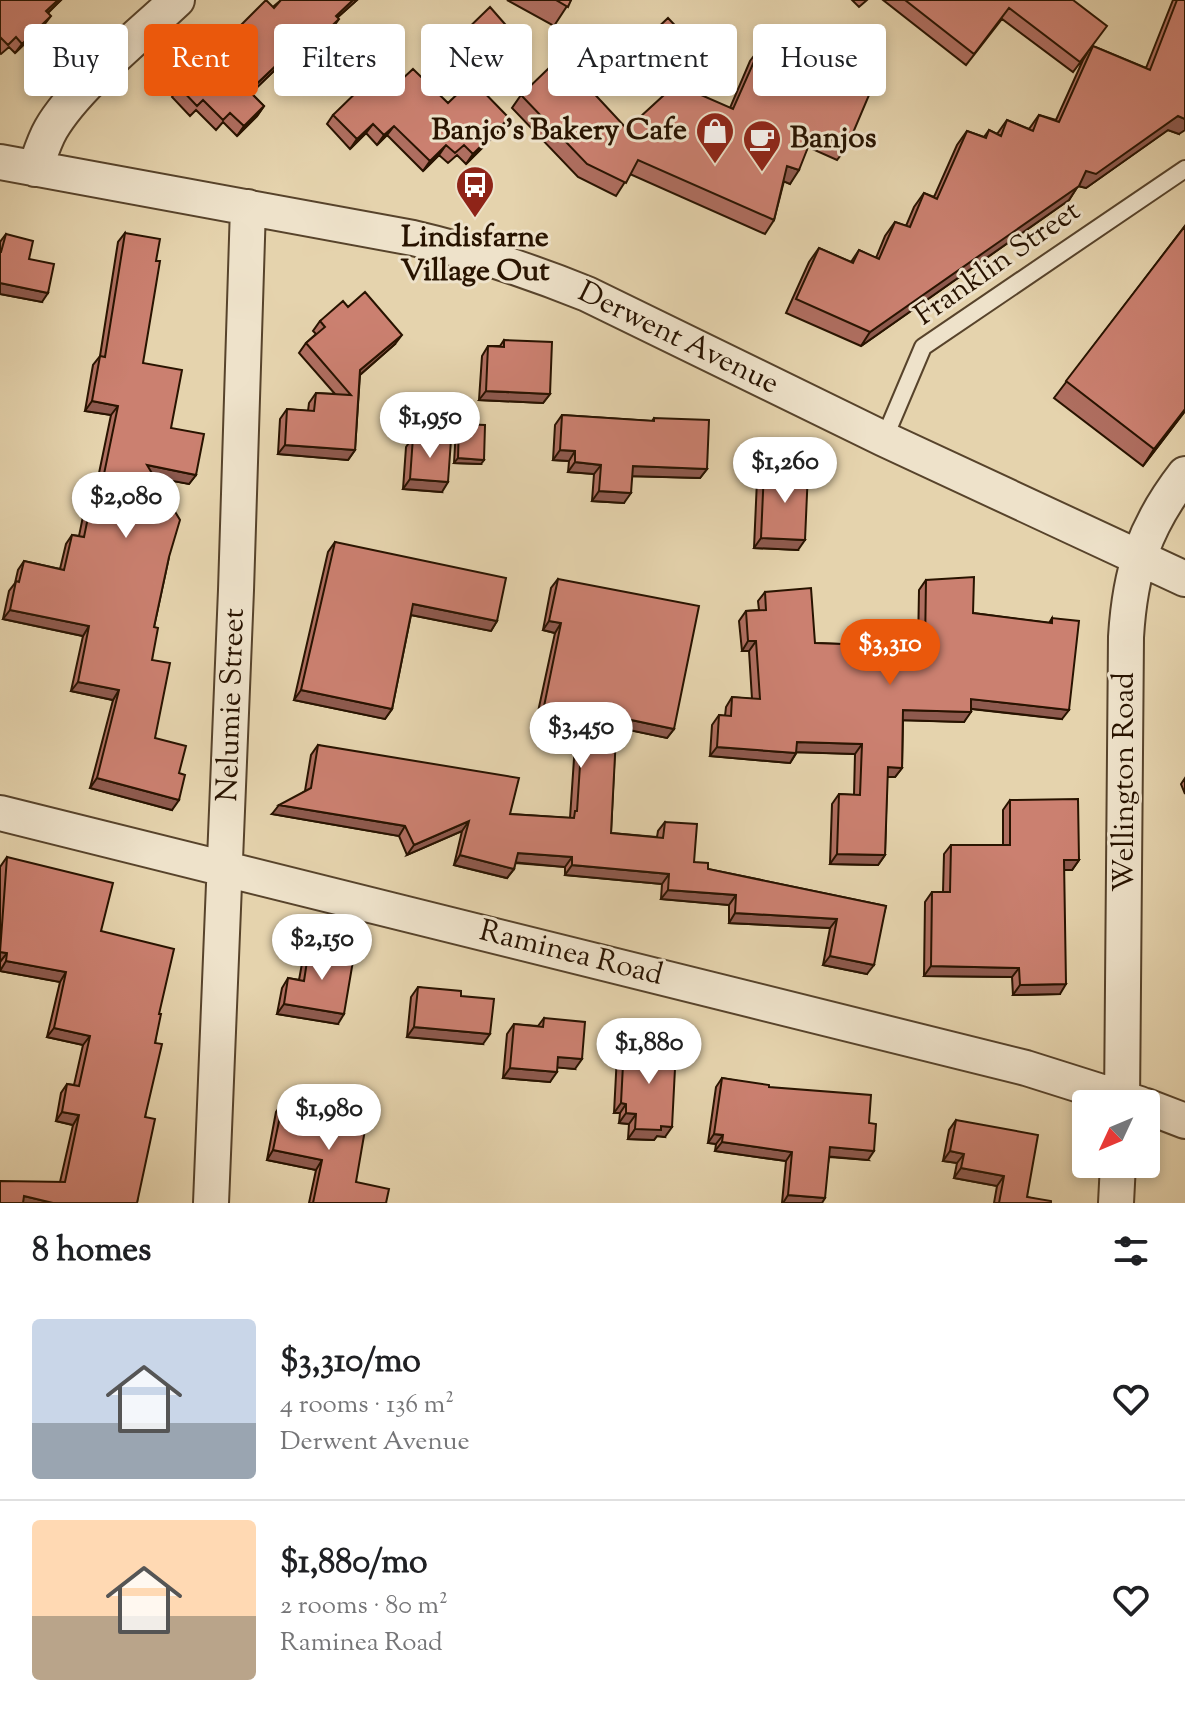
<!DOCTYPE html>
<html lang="en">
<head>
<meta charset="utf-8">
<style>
  :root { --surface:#fff; --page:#f6f6f6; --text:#202124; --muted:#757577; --line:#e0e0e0; --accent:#ea580c }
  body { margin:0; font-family:"Sorts Mill Goudy",serif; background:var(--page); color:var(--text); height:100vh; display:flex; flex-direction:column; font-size:30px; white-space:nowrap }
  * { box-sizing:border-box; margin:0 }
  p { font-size:26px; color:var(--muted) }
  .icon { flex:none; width:44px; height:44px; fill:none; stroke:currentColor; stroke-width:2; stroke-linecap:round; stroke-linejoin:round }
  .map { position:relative; height:1203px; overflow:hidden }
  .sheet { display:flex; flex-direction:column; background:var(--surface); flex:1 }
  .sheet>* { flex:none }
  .guide { position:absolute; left:24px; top:24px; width:1138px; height:72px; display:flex; gap:16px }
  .needle { width:52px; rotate:226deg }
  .buttons { position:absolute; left:1072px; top:1090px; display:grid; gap:16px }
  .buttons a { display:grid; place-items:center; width:88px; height:88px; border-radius:8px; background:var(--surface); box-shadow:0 4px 12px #0003; font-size:40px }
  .price { position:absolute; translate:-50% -68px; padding:0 18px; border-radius:28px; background:#fff; color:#222; font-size:26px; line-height:52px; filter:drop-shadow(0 2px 4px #0008) }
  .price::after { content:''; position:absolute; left:50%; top:48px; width:24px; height:18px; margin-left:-12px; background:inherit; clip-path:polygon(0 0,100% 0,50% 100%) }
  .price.active { background:var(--accent); color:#fff }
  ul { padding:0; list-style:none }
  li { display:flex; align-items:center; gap:24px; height:200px; padding:0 32px }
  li+li { border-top:2px solid var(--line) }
  li span { display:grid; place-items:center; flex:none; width:224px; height:160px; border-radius:8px; color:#555 }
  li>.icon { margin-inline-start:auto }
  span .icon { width:96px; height:96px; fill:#fffc; stroke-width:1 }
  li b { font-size:34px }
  h2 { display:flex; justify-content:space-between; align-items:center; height:96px; padding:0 32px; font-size:34px }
  .chip { padding:0 28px; border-radius:8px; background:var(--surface); box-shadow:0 4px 12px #0003; font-size:28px; line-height:72px }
  .chip.active { background:var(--accent); color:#fff }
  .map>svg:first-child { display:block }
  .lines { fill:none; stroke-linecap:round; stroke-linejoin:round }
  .lane-casing { stroke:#57432b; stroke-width:20 }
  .street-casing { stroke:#57432b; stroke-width:38 }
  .lane { stroke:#eee2ca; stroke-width:16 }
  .street { stroke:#eee2ca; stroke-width:34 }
  .wall { fill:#af6e60; stroke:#281300; stroke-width:2 }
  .shaded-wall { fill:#8e5a4e; stroke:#281300; stroke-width:2 }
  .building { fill:#cb8070; stroke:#281300; stroke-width:2 }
  .labels { text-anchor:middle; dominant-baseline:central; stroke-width:6; stroke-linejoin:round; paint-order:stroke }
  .poi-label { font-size:30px; font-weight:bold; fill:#281300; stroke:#eee2ca; text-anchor:end }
  .street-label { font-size:30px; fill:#281300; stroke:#eee2ca }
</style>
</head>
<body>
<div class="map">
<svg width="1185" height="1203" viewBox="0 0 1185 1203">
  <rect width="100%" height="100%" fill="#e5d3ad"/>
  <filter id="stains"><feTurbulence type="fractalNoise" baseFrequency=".0025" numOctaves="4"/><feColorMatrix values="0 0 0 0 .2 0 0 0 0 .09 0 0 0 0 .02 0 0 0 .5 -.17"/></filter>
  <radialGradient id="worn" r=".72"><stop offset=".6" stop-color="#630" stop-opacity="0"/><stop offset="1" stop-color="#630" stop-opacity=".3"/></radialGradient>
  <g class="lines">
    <!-- lane casing -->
    <g class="lane-casing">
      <path id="lane" d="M 884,439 L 923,347 L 1185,169"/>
    </g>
    <!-- street casing -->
    <g class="street-casing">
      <path id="street" d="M 0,162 L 413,238 C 473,252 530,271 587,294 L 884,439 L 1185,579
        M 35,169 C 40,155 44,141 51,129 C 76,86 140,35 177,0
        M 0,813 L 1026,1068 L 1140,1104
        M 1122,1104 L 1126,637 C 1130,571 1144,527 1185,474
        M 1146,1106 L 1185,1121
        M 211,1203 L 236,590 L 248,207
        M 1116,1203 L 1118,1164"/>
    </g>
    <!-- lane -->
    <use href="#lane" class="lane"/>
    <!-- street -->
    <use href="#street" class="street"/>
  </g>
  <!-- wall -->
  <path class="wall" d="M 0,0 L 61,0 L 48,13 L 44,25 L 15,53 L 9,47 L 1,54 L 0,53 Z
    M 281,0 L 357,0 L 338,17 L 332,29 L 287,73 L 280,65 L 251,93 L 264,106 L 257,116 L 237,136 L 223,122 L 216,130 L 196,110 L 190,116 L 172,97 L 179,87 Z
    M 507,0 L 571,0 L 554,26 Z
    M 852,0 L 867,0 L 859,7 Z
    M 883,0 L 1073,0 L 1093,46 L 1146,68 L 1173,0 L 1185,0 L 1179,134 L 1168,130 L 1086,188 L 1078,186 L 1069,200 L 861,346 L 786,313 L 809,262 L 819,248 L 851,262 L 859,250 L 876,258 L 885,236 L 895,222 L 906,226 L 914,207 L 924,193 L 934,197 L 957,145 L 967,131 L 984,137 L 989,130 L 997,134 L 1007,120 L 1029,129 L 1039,115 L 1056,120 L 1083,60 L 1088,52 L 1073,72 L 1002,19 L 966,65 Z
    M 511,31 L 505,41 L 471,73 L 449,50 L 456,40 Z
    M 680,47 L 645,80 L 626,61 L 633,51 Z
    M 760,48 L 825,77 L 830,69 L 847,147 L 837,160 L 808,147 L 790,184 L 784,181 L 774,220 L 765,234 L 630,174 L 616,196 L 578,177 L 512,108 L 521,95 L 574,93 L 627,129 L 730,108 L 750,61 Z
    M 399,82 L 448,103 L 502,128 L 466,164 L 457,155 L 448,163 L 439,155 L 423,171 L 387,135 L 377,145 L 366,133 L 350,149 L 327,124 L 333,115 Z
    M 1185,226 L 1185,411 L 1143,466 L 1054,398 Z
    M 125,233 L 143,363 L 171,428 L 196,475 L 189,484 L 154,477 L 169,557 L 154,627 L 152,660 L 155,738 L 179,773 L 172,810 L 90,788 L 113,700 L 71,691 L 83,636 L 3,619 L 9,591 L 15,583 L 18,570 L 24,561 L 60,569 L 66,544 L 72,535 L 79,536 L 89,487 L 96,478 L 98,478 L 111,415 L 85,411 L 93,365 L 100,356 L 118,242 Z
    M 6,234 L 29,259 L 42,302 L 0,294 L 0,242 Z
    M 348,307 L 395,344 L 360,375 L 355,450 L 348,460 L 278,454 L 280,419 L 287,409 L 308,411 L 309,403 L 316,393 L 335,394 L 299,353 L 306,343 L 316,334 L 313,331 L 320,321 Z
    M 504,340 L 550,394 L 543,403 L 479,400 L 482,356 L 488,346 L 500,346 Z
    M 562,415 L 652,421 L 654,418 L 707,469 L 700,478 L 632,476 L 624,503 L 592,501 L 594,474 L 568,472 L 569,461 L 553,460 L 555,425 Z
    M 459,424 L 481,464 L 454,463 L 456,429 Z
    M 413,437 L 442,492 L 403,489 L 406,447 Z
    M 764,470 L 798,550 L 754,548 L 757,480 Z
    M 335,542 L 497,621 L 491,631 L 411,615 L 392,709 L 385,719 L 294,700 L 328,552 Z
    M 558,579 L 674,729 L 667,738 L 616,727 L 611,833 L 657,837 L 658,831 L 665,822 L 694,862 L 708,869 L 886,906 L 867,974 L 823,965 L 830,928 L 729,923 L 729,905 L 661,899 L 662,884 L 565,875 L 565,867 L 515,863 L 514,869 L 507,878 L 454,865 L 462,831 L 407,855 L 399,836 L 272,814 L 305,791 L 311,755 L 318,745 L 510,814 L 570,818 L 575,744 L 533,735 L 555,633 L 543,630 L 551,588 Z
    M 926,580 L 973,613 L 1049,623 L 1052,618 L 1062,719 L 971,709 L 964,722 L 903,720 L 902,768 L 895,777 L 887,777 L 885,855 L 878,865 L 830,864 L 832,804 L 839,794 L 854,795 L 855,754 L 797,752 L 790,763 L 710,756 L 712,725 L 719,715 L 725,716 L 726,707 L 732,697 L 752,699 L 749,651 L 742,651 L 739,621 L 746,611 L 759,610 L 758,601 L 765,592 L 815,643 L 918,647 L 919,590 Z
    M 1185,778 L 1185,794 L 1181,784 Z
    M 1010,800 L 1079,860 L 1072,870 L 1064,870 L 1060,994 L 1013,995 L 1012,977 L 924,976 L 925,902 L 932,892 L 943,892 L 944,854 L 951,845 L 1003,845 L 1003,810 Z
    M 7,857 L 101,931 L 159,1014 L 145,1117 L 137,1203 L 60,1182 L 73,1125 L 56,1121 L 61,1093 L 67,1084 L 74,1085 L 83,1045 L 47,1037 L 60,982 L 0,971 L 0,867 Z
    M 309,948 L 338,1024 L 277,1014 L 282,988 L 288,978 L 299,980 L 303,958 Z
    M 418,987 L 461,996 L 483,1044 L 407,1037 L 411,997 Z
    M 544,1018 L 575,1069 L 557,1067 L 550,1082 L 503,1078 L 507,1034 L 514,1024 L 538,1026 Z
    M 624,1046 L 665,1137 L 657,1136 L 654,1140 L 628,1139 L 629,1124 L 619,1123 L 620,1113 L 614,1113 L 617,1055 Z
    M 722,1078 L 769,1087 L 868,1160 L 829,1157 L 822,1203 L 782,1203 L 786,1161 L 715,1151 L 716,1144 L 708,1143 L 716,1087 Z
    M 283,1102 L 356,1182 L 386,1203 L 309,1203 L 316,1170 L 267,1160 L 276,1112 Z
    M 956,1120 L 1027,1197 L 1051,1203 L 994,1203 L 997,1186 L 954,1178 L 957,1163 L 943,1161 L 949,1130 Z"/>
  <!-- shaded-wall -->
  <path class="shaded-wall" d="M 58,0 L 61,0 L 40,20 L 46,11 Z
    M 353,0 L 357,0 L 329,25 L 336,16 Z
    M 51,16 L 44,25 L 15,53 L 22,44 Z
    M 339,19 L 332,29 L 287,73 L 293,63 Z
    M 511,31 L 505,41 L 471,73 L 478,63 Z
    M 686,37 L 680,47 L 645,80 L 651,71 Z
    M 286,56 L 280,65 L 243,101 L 249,91 Z
    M 264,106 L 257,116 L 237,136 L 244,126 Z
    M 1178,116 L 1185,119 L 1185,130 L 1179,134 L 1168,130 L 1086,188 L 1078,186 L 1069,200 L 861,346 L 870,332 L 1086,171 Z
    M 509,118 L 502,128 L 466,164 L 473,154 Z
    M 373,124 L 366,133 L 350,149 L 357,139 Z
    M 394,126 L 387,135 L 377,145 L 384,135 Z
    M 446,145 L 439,155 L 423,171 L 430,161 Z
    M 787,166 L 799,170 L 790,184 L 778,179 Z
    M 0,283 L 48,293 L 42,302 L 0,294 Z
    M 402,335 L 395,344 L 354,380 L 360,370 Z
    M 486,391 L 550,394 L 543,403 L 479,400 Z
    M 92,401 L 118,406 L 111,415 L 85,411 Z
    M 1185,409 L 1185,411 L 1143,466 L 1154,449 Z
    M 285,445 L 355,450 L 348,460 L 278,454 Z
    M 560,450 L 575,451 L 569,461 L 553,460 Z
    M 458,458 L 484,460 L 481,464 L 454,463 Z
    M 575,462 L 601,465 L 594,474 L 568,472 Z
    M 147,465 L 196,475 L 189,484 L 140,475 Z
    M 633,466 L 707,469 L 700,478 L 626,476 Z
    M 410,479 L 448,482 L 442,492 L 403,489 Z
    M 599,491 L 631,493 L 624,503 L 592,501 Z
    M 761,538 L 805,540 L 798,550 L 754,548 Z
    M 413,604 L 497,621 L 491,631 L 406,614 Z
    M 10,610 L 89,626 L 83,636 L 3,619 Z
    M 549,621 L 561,623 L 555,633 L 543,630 Z
    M 748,641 L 756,641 L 749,651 L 742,651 Z
    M 78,682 L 119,690 L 113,700 L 71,691 Z
    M 301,690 L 392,709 L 385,719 L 294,700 Z
    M 971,699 L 1069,710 L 1062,719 L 964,708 Z
    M 903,710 L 971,712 L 964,722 L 896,720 Z
    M 617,717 L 674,729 L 667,738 L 610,726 Z
    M 540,726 L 582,735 L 575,744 L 533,735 Z
    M 797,742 L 862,744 L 855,754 L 791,752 Z
    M 717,747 L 796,753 L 790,763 L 710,756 Z
    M 888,767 L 902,768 L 895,777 L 881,777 Z
    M 97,778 L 179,800 L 172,810 L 90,788 Z
    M 279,805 L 405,826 L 399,836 L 272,814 Z
    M 469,821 L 462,831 L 407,855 L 414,845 Z
    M 518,853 L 572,857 L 565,867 L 511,862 Z
    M 837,854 L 885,855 L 878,865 L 830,864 Z
    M 460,855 L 514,869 L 507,878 L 454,865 Z
    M 1064,860 L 1079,860 L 1072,870 L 1057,870 Z
    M 572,865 L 669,874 L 662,884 L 565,875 Z
    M 668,890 L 736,895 L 729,905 L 661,899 Z
    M 735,913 L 837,919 L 830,928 L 729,923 Z
    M 0,952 L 7,953 L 0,962 Z
    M 830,956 L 874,965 L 867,974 L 823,965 Z
    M 6,961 L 66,972 L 60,982 L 0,971 Z
    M 931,966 L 1019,968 L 1012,977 L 924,976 Z
    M 1066,984 L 1060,994 L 1013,995 L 1020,985 Z
    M 284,1004 L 344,1014 L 338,1024 L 277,1014 Z
    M 414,1027 L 490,1034 L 483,1044 L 407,1037 Z
    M 54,1028 L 90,1036 L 83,1045 L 47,1037 Z
    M 558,1057 L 582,1059 L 575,1069 L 551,1067 Z
    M 510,1068 L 557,1072 L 550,1082 L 503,1078 Z
    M 621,1103 L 626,1104 L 620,1113 L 614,1113 Z
    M 62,1112 L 79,1115 L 73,1125 L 56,1121 Z
    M 626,1113 L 636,1114 L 629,1124 L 619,1123 Z
    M 661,1126 L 672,1127 L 665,1137 L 657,1136 L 654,1140 L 628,1139 L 635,1129 Z
    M 714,1134 L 723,1135 L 716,1144 L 708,1143 Z
    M 722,1142 L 792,1152 L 786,1161 L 715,1151 Z
    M 830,1147 L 874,1151 L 868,1160 L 823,1156 Z
    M 273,1150 L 322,1160 L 316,1170 L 267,1160 Z
    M 950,1151 L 964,1154 L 957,1163 L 943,1161 Z
    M 961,1168 L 1004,1176 L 997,1186 L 954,1178 Z
    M 788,1195 L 825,1198 L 822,1203 L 783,1203 Z
    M 24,1196 L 53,1203 L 19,1203 Z"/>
  <!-- building -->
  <path class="building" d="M 0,0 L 58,0 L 46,11 L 51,16 L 22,44 L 16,37 L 8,45 L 1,38 L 0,39 Z
    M 266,0 L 274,8 L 281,0 L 353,0 L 336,16 L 339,19 L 293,63 L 286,56 L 249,91 L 264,106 L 244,126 L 230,113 L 223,120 L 203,100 L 197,106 L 179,87 Z
    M 556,0 L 571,0 L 568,7 Z
    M 905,0 L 1073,0 L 1107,26 L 1080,62 L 1009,8 L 974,54 Z
    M 1177,0 L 1185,0 L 1185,119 L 1178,116 L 1096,174 L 1086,171 L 1079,186 L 870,332 L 796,299 L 819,248 L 853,263 L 859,250 L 879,259 L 895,222 L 910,227 L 924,193 L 937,199 L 967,131 L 986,138 L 989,130 L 1001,136 L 1007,120 L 1033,131 L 1039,115 L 1059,122 L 1093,46 L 1150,70 Z
    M 490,7 L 511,31 L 478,63 L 456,40 Z
    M 668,18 L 686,37 L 651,71 L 633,51 Z
    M 760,48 L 826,77 L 830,69 L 872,88 L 847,147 L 814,132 L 799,170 L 787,166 L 774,220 L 638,160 L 626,183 L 587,164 L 521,95 L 550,67 L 574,93 L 579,88 L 583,92 L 588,87 L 627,129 L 676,84 L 733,109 Z
    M 413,69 L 448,103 L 472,80 L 509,118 L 473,154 L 464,145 L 455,153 L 446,145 L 430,161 L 394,126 L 384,135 L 373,124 L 357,139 L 333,115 L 369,80 L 378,90 L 392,76 L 399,82 Z
    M 1185,226 L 1185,409 L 1154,449 L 1066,381 Z
    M 125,233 L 160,239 L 156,261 L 160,261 L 143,363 L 182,370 L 171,428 L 204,434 L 196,475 L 147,465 L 180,520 L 169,557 L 154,627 L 158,628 L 152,660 L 170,663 L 155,738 L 186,746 L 179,773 L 185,775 L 179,800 L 97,778 L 119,690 L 78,682 L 89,626 L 10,610 L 16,581 L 19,582 L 24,561 L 64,570 L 72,535 L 84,537 L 96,478 L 103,479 L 118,406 L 92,401 L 100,356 L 105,357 Z
    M 6,234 L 33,241 L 29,259 L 54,264 L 48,293 L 0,283 L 0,252 L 1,252 Z
    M 365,292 L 402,335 L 360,370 L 355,450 L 285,445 L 287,409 L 314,411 L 316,393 L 351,395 L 306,343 L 325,327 L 320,321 L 343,301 L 348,307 Z
    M 504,340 L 552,342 L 550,394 L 486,391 L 488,346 L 504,347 Z
    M 562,415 L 654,421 L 654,418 L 709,420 L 707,469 L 633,466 L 631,493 L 599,491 L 601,465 L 575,462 L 575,451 L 560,450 Z
    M 459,424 L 485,425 L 484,460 L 458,458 Z
    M 413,437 L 451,440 L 448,482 L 410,479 Z
    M 764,470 L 808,471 L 805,540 L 761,538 Z
    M 335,542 L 506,578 L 497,621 L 413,604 L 392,709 L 301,690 Z
    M 974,577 L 973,613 L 1052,623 L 1052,618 L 1079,621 L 1069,710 L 971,699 L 971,712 L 903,710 L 902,768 L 888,767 L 885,855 L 837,854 L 839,794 L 860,795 L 862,744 L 797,742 L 796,753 L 717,747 L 719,715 L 731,716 L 732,697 L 760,699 L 756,641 L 748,641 L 746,611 L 766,610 L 765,592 L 811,588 L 815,643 L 925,647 L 926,580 Z
    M 558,579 L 699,606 L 674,729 L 617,717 L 611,833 L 663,838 L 665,822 L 697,824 L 694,862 L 708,863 L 708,869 L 886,906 L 874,965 L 830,956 L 837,919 L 735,913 L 736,895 L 668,890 L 669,874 L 572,865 L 572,857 L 518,853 L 514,869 L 460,855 L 469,821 L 414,845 L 405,826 L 279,805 L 311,788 L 318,745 L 519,778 L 510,814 L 574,818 L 575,811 L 577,811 L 582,735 L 540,726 L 561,623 L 549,621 Z
    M 1078,799 L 1079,860 L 1064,860 L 1066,984 L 1020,985 L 1019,968 L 931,966 L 932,892 L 950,892 L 951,845 L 1010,845 L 1010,800 Z
    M 7,857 L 113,883 L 101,931 L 174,949 L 159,1014 L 161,1014 L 155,1043 L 162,1044 L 145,1117 L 155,1119 L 137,1203 L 53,1203 L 24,1196 L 23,1203 L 0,1203 L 0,1181 L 65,1182 L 79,1115 L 62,1112 L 67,1084 L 79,1086 L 90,1036 L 54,1028 L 66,972 L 6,961 L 7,953 L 0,952 Z
    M 309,948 L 354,955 L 344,1014 L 284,1004 L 288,978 L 304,981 Z
    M 418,987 L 461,991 L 461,996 L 494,999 L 490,1034 L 414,1027 Z
    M 544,1018 L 585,1022 L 582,1059 L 558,1057 L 557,1072 L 510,1068 L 514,1024 L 543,1027 Z
    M 624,1046 L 676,1049 L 672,1127 L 661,1126 L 661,1130 L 635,1129 L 636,1114 L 626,1113 L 626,1104 L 621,1103 Z
    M 722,1078 L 769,1085 L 769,1087 L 871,1095 L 869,1123 L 876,1124 L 874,1151 L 830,1147 L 825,1198 L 788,1195 L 792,1152 L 722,1142 L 723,1135 L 714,1134 Z
    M 283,1102 L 367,1118 L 356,1182 L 389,1189 L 386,1203 L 313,1203 L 322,1160 L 273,1150 Z
    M 956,1120 L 1038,1135 L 1027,1197 L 1051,1201 L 1051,1203 L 999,1203 L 1004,1176 L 961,1168 L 964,1154 L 950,1151 Z"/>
  <!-- icons -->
  <defs>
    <g id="shop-pin" transform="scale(2)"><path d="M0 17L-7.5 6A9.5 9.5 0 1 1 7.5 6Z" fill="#8f2418" stroke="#eee2ca"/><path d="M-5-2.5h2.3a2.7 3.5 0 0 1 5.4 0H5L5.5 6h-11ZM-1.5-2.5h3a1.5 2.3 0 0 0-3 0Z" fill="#fff"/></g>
    <g id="cafe-pin" transform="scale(2)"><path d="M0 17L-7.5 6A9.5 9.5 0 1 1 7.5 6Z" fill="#8f2418" stroke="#eee2ca"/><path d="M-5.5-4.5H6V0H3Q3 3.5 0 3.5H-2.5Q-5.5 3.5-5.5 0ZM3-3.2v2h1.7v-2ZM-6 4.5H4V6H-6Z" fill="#fff"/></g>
    <g id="bus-pin" transform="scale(2)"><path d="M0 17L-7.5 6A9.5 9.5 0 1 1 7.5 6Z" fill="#8f2418" stroke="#eee2ca"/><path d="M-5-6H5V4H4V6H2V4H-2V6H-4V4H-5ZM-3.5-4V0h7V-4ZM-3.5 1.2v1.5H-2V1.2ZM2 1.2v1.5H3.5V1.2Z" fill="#fff"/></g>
  </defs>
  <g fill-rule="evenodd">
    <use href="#shop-pin" x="715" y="131"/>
    <use href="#cafe-pin" x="762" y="139"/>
    <use href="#bus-pin" x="475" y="185"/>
  </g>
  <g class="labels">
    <!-- poi labels -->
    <g class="poi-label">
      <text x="687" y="131">Banjo's Bakery Cafe</text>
      <text x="790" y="139" text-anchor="start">Banjos</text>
      <text x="475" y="238" text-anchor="middle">Lindisfarne<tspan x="475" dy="34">Village Out</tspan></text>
    </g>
    <!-- street labels -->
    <g class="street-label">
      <text transform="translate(998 264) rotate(-35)">Franklin Street</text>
      <text transform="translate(678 339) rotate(26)">Derwent Avenue</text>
      <text transform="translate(232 705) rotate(-88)">Nelumie Street</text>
      <text transform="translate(1125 782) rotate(-90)">Wellington Road</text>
      <text transform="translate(571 954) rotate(14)">Raminea Road</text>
    </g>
  </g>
  <rect width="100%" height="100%" filter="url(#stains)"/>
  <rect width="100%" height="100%" fill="url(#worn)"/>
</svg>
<div class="buttons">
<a><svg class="needle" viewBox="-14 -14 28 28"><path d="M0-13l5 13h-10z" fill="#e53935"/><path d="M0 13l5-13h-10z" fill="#757577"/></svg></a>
</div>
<b class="price" style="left:430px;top:460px">$1,950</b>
<b class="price" style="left:785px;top:505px">$1,260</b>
<b class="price" style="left:126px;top:540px">$2,080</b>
<b class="price active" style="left:890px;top:687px">$3,310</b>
<b class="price" style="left:581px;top:770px">$3,450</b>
<b class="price" style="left:322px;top:982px">$2,150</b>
<b class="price" style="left:649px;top:1086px">$1,880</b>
<b class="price" style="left:329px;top:1152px">$1,980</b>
<div class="guide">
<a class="chip">Buy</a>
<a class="chip active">Rent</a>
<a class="chip">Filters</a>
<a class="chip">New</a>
<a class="chip">Apartment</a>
<a class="chip">House</a>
</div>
</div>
<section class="sheet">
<h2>8 homes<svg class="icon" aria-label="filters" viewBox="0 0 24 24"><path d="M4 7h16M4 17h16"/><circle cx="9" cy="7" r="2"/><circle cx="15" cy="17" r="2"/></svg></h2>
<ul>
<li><span style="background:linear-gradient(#c9d6e8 65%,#9aa5b1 0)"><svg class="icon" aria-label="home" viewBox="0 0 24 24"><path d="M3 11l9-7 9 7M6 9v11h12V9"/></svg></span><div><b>$3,310/mo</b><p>4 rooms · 136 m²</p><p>Derwent Avenue</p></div><svg class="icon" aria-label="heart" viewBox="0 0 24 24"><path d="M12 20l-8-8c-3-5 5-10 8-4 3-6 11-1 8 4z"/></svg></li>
<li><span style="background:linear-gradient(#ffd9b3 60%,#b9a48a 0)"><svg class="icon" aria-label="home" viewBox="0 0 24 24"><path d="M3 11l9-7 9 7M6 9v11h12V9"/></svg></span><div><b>$1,880/mo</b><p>2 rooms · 80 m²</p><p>Raminea Road</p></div><svg class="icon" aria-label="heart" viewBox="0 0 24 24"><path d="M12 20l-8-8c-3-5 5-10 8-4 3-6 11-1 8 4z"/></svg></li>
</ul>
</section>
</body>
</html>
